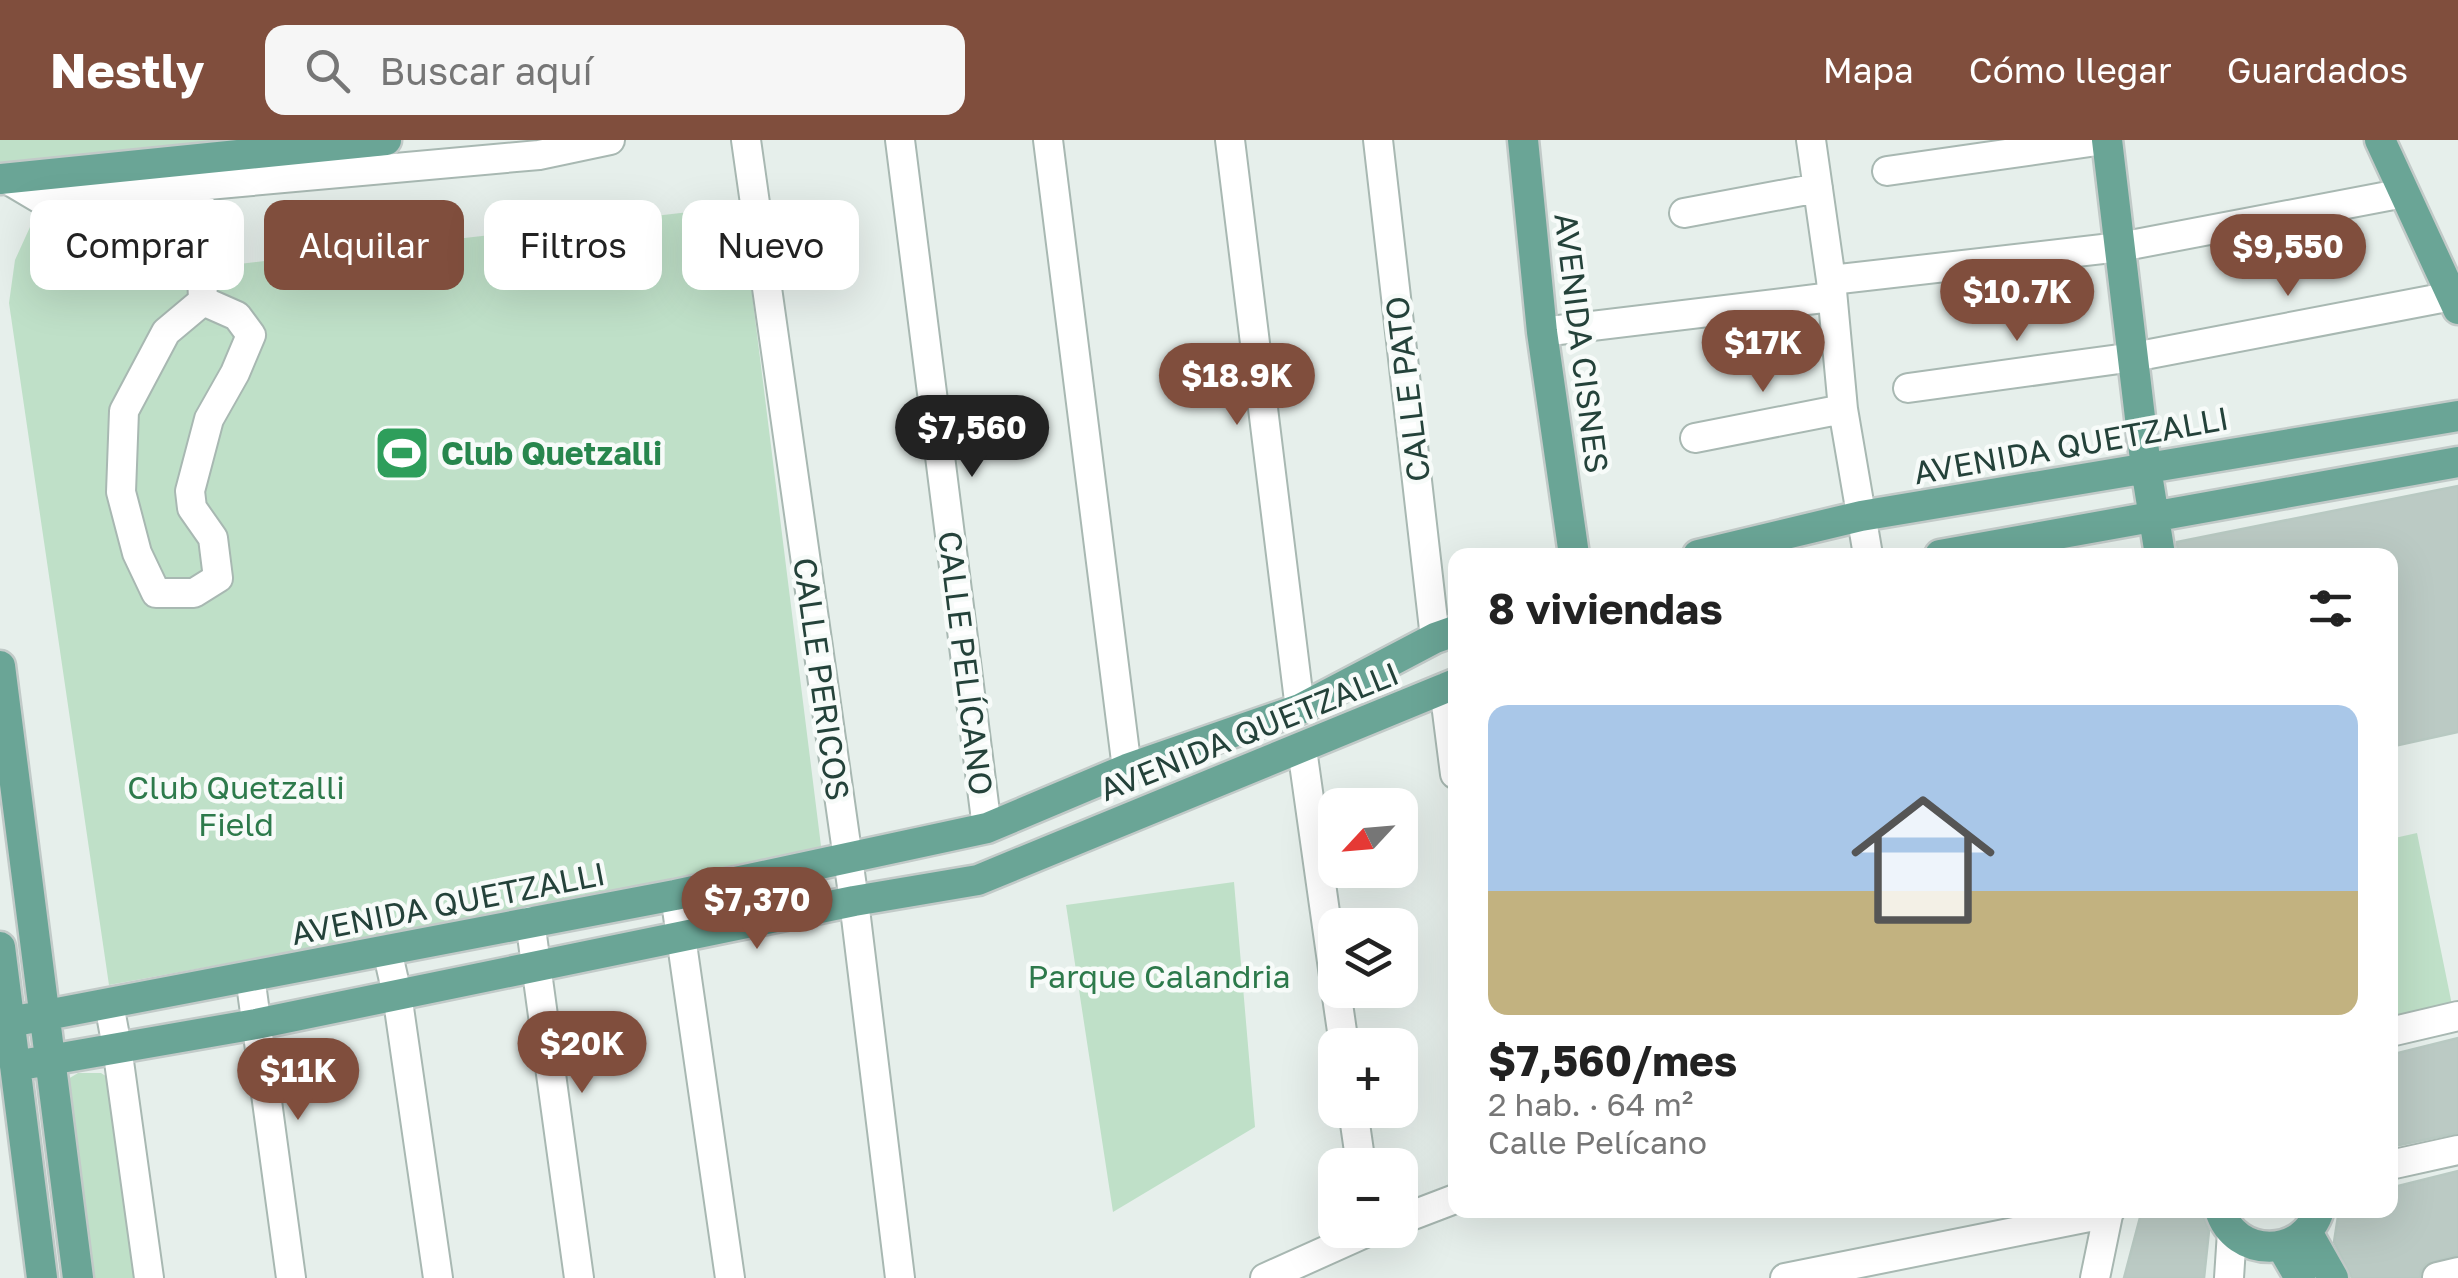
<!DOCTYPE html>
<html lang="es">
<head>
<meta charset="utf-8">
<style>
  :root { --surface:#fff; --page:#f6f6f6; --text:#222; --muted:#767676; --accent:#804e3d }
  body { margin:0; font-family:"Golos Text",sans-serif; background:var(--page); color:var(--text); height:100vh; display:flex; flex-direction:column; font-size:38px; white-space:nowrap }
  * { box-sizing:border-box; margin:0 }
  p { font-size:32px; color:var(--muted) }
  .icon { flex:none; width:55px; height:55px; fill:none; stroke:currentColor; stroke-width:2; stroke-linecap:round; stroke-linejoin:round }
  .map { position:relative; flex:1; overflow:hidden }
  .sheet { position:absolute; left:1448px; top:408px; width:950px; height:670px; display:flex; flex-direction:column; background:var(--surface); border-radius:20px; box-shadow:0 10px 40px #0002 }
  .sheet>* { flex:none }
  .hud { position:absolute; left:30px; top:60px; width:950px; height:90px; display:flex; gap:20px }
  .needle { width:65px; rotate:244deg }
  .controls { position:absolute; left:1318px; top:648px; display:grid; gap:20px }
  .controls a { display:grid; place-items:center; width:100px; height:100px; border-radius:20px; background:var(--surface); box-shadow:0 10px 40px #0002; font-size:50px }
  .price { position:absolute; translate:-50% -85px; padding:0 22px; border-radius:35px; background:var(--accent); color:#fff; font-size:32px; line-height:65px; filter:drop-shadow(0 2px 5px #0008) }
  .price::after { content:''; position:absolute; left:50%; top:60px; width:30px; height:22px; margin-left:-15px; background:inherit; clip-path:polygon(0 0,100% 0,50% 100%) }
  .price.active { background:#222; color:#fff }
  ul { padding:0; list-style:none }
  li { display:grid; align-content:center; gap:20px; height:530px; padding:0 40px }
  li span { display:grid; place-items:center; height:310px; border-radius:20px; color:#555 }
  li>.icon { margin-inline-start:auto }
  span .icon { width:180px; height:180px; fill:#fffc; stroke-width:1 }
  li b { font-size:42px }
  h2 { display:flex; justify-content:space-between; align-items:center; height:120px; padding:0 40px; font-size:42px }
  .pill { padding:0 35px; border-radius:20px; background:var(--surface); box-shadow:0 10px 40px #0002; font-size:35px; line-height:90px }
  .pill.active { background:var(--accent); color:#fff }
  header { display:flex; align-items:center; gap:60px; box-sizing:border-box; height:140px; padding:0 50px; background:var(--accent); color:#fff }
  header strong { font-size:48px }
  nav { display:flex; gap:55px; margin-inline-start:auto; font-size:35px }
  .search { width:700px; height:90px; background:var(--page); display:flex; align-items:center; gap:25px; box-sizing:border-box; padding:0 35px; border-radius:20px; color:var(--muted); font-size:38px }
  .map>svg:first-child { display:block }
  .green { fill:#bfe0c8 }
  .building { fill:#bbcac4; stroke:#b8c9c2; stroke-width:2.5 }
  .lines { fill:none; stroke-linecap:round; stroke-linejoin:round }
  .minor-casing { stroke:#a8b8b2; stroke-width:32 }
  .major-casing { stroke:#c2cac8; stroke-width:35 }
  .minor { stroke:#fff; stroke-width:28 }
  .major { stroke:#6aa596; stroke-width:30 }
  .labels { text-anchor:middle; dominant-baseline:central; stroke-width:9; stroke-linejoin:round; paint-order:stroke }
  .street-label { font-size:32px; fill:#24423a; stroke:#f7fbf9 }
  .leisure-label { font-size:32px; font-weight:bold; fill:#27864d; stroke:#f7fbf9; text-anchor:start }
  .park-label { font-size:32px; fill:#2d7a4b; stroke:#f7fbf9 }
</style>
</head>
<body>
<header>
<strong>Nestly</strong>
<div class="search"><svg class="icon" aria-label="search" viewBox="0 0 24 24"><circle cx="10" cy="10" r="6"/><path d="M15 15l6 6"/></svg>Buscar aquí</div>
<nav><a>Mapa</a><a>Cómo llegar</a><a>Guardados</a></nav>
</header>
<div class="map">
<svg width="2458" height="1138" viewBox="0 0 2458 1138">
  <rect width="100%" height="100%" fill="#e6efeb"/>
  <!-- green -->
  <path class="green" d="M 0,0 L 249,0 L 0,24 Z
    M 741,66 L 822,714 L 109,845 L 9,163 L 15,120 L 30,87 L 170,75 L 175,124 L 213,127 Z
    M 2417,693 L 2452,865 L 2390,883 L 2390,699 Z
    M 1234,742 L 1255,987 L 1113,1072 L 1066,765 Z
    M 78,933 L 101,933 L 115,942 L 147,1138 L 91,1138 L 68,939 Z"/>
  <!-- building -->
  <path class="building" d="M 2458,346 L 2458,592 L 2390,607 L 2390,415 L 2178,415 L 2177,402 Z
    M 2458,898 L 2458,993 L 2390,1007 L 2390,915 Z
    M 2458,1031 L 2458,1115 L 2426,1124 L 2421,1131 L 2420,1138 L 2352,1138 L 2334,1102 L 2339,1070 L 2390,1070 L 2390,1048 Z
    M 2142,1070 L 2201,1070 L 2209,1091 L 2204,1138 L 2124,1138 Z"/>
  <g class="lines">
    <!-- minor casing -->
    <g class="minor-casing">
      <path id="minor" d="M 746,0 L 854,761 L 900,1138
        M 900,0 L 987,688
        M 1048,0 L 1127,629
        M 1230,0 L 1300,569
        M 1378,0 L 1435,498
        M 1811,0 L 1831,140 L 1843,269 L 1868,415
        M 1887,31 L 2104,0
        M 5,38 L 42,60 L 539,15 L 610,0
        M 199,46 L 203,161
        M 1684,73 L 1818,48
        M 1831,140 L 2120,107 L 2404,53
        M 203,161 L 237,176 L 251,195 L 235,233 L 209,279 L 190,351 L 192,368 L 213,398 L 218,438 L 194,453 L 156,453 L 137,413 L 121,352 L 124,271 L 166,192 Z
        M 1542,192 L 1832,157
        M 1908,248 L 2134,217 L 2452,156
        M 1695,298 L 1843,269
        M 1444,548 L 1455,634
        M 1302,609 L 1335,843
        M 675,755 L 730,1138
        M 530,781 L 579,1138
        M 387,810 L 397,854 L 438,1138
        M 250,836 L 291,1138
        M 1336,850 L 1344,905
        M 109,864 L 117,907 L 149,1138
        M 2390,892 L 2458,876
        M 1353,970 L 1361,1025
        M 2390,1025 L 2458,1010
        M 1400,1080 L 1455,1059
        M 2437,1137 L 2458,1132
        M 1265,1138 L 1372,1090
        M 1785,1138 L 2109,1073
        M 2095,1138 L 2109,1070
        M 2229,1138 L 2232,1092"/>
    </g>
    <!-- major casing -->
    <g class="major-casing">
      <path id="major" d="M 1523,0 L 1542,192 L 1574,415
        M 2107,0 L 2146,328 L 2160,415
        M 2380,0 L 2458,169
        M 0,39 L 386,0
        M 1698,415 L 1861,376 L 2458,276
        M 1940,415 L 2458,322
        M 0,526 L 78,1138
        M 0,807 L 42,1138
        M 10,882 L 675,755 L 987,688 L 1127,629 L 1300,569 L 1435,498 L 1455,491
        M 15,926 L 256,884 L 854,761 L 978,740 L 1455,544
        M 2220,1070 C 2235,1119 2304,1119 2319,1070
        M 2307,1092 L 2333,1138
        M 2282,1107 L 2300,1138"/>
    </g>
    <!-- minor -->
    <use href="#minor" class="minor"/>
    <!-- major -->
    <use href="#major" class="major"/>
  </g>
  <!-- icons -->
  <defs>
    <g id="stadium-square" transform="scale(2.875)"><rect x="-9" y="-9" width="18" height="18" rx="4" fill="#2e9e5b" stroke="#f7fbf9"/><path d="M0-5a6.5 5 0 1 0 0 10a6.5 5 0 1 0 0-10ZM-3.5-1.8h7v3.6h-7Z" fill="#fff"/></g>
  </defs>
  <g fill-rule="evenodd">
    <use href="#stadium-square" x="402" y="313"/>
  </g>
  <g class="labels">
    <!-- street labels -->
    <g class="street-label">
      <text transform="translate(1582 203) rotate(83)">AVENIDA CISNES</text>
      <text transform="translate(1407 249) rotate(-97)">CALLE PATO</text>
      <text transform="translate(2071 305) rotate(-10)">AVENIDA QUETZALLI</text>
      <text transform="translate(966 523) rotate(83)">CALLE PELÍCANO</text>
      <text transform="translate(822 539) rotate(82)">CALLE PERICOS</text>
      <text transform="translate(1249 591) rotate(-22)">AVENIDA QUETZALLI</text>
      <text transform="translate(448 763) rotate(-11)">AVENIDA QUETZALLI</text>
    </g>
    <!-- leisure labels -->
    <g class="leisure-label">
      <text x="441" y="313">Club Quetzalli</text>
    </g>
    <!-- park labels -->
    <g class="park-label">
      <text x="236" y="647">Club Quetzalli<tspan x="236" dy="37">Field</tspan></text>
      <text x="1159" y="836">Parque Calandria</text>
    </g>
  </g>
</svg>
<div class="controls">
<a><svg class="needle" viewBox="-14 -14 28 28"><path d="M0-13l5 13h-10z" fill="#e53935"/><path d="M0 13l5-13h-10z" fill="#767676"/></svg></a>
<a><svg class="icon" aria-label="layers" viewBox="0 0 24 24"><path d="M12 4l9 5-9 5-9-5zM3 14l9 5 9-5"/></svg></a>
<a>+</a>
<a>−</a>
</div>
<b class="price" style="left:2288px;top:159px">$9,550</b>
<b class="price" style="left:2017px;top:204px">$10.7K</b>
<b class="price" style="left:1763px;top:255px">$17K</b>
<b class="price" style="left:1237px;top:288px">$18.9K</b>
<b class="price active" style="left:972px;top:340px">$7,560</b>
<b class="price" style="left:757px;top:812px">$7,370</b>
<b class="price" style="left:582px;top:956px">$20K</b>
<b class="price" style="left:298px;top:983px">$11K</b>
<div class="hud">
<a class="pill">Comprar</a>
<a class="pill active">Alquilar</a>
<a class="pill">Filtros</a>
<a class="pill">Nuevo</a>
</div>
<section class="sheet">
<h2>8 viviendas<svg class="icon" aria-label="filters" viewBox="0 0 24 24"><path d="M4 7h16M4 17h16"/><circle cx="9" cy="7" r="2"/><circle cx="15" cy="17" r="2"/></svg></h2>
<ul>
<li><span style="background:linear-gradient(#a9c7e8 60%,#c2b280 0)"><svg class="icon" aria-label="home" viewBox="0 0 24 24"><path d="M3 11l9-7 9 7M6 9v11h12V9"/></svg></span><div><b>$7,560/mes</b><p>2 hab. · 64 m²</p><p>Calle Pelícano</p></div></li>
</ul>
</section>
</div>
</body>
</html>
